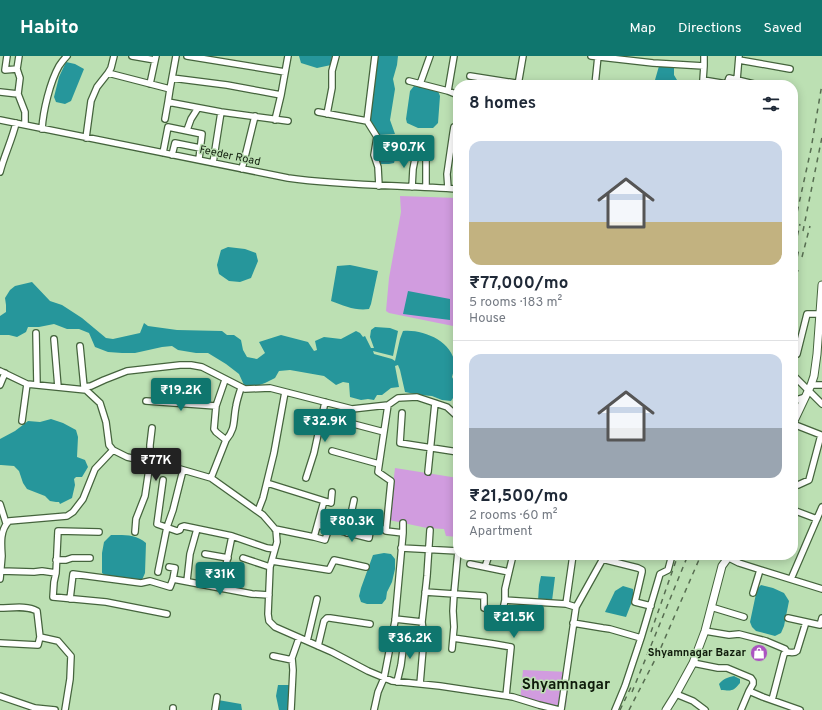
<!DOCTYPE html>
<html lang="en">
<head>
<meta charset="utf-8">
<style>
  :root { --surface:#fff; --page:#f2f2f3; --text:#1f2937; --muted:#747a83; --line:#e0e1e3; --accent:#0f766e }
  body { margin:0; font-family:Overpass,sans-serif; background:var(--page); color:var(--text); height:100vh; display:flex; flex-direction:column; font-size:15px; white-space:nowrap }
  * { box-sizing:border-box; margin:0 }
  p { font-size:13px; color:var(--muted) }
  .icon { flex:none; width:22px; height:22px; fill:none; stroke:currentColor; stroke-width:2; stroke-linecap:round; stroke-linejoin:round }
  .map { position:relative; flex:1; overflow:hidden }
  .panel { position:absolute; left:453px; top:24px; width:345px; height:480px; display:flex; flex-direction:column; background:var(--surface); border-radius:16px; box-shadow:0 2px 10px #0003 }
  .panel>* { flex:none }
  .price { position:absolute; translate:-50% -34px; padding:0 9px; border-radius:4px; background:var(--accent); color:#fff; font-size:13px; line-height:26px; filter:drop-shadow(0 1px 2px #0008) }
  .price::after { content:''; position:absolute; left:50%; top:24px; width:12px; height:9px; margin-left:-6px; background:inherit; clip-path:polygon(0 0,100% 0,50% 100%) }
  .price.current { background:#222; color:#fff }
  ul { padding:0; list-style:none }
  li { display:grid; align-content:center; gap:8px; height:212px; padding:0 16px }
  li+li { border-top:1px solid var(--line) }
  li span { display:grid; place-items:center; height:124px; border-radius:12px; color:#555 }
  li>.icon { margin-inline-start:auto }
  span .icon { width:72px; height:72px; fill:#fffc; stroke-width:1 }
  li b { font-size:17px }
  h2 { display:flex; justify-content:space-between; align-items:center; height:48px; padding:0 16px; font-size:17px }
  header { display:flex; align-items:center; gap:24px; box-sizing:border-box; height:56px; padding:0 20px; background:var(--accent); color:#fff }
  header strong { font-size:19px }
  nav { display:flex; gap:22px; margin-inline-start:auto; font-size:14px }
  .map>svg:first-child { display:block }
  .green { fill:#d19cdf }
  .water { fill:#26969b }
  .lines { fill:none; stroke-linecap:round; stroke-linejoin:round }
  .minor-casing { stroke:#45643d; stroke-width:8 }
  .major-casing { stroke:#45643d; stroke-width:9 }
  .minor { stroke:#fff; stroke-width:5.5 }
  .major { stroke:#fff; stroke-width:7 }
  .rail { stroke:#576d51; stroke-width:1.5; stroke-dasharray:5 5; stroke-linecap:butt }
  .labels { text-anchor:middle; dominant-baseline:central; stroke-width:3; stroke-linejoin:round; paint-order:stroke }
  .street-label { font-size:11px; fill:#0f1b0b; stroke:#bce0b3 }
  .poi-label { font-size:11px; font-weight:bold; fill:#0f1b0b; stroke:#bce0b3; text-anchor:end }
  .district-label { font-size:15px; font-weight:bold; fill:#0f1b0b; stroke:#bce0b3 }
</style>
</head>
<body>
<header>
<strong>Habito</strong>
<nav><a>Map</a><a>Directions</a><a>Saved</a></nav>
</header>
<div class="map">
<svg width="822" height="654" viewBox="0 0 822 654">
  <rect width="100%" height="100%" fill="#bce0b3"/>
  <!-- green -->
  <path class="green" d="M 400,140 L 458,142 L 458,223 L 454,254 L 458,255 L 458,271 L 389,257 L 386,255 L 389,222 L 401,156 Z
    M 395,412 L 458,422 L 458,481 L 446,480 L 444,473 L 427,472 L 389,464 Z
    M 523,614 L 569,616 L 566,651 L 520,646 Z"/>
  <!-- water -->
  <path class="water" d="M 299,0 L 332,0 L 331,9 L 317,12 L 301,7 Z
    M 378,0 L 398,0 L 397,9 L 393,23 L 395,33 L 390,64 L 395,78 L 379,79 L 369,64 Z
    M 66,6 L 75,8 L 84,13 L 71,45 L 65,48 L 56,46 L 54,41 L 59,21 Z
    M 659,10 L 674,11 L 674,19 L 680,29 L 657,29 L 655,24 Z
    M 414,30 L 438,35 L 440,40 L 438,67 L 433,72 L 418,72 L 407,67 L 406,63 L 410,35 Z
    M 396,81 L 399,88 L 394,107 L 389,108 L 379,108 L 376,98 L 378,83 Z
    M 228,191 L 245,193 L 256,197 L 258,205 L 251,222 L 240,226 L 229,225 L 219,218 L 217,209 L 221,194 Z
    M 350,209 L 355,210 L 378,215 L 371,248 L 369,253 C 356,255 344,250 331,245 L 337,210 Z
    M 32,226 L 50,245 L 62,249 L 82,262 L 106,282 L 113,283 L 140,277 L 144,267 L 148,270 L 177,274 L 222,275 L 227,279 L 234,279 L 241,284 L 243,294 L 247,301 L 257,303 L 265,297 L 259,286 L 281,279 L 308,286 L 314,295 L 317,294 L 315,285 L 324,281 L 341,283 L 356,275 L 360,277 L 363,281 L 365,280 L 371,292 L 374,292 L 370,281 L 371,274 L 375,271 L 390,272 L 398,275 L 393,300 L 373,295 L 374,298 L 392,303 L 395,305 L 400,283 L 403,275 C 423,273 452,285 455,308 C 455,312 453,317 452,321 C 459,334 460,332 451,345 L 442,344 L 432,340 L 420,339 L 405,336 L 400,314 L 398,309 L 395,310 L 399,331 L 391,332 L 382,339 L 377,339 L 374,344 L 368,343 L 361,344 L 350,341 L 349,327 L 343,326 L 336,329 L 324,320 L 290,314 L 279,315 L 275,322 L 265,327 L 254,331 L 244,329 L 239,318 L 226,308 L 208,297 L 196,297 L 178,294 L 172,290 L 162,291 L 135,297 L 122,297 L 108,296 L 95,291 L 89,277 L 79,273 L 67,273 L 54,268 L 39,271 L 28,271 L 26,276 L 17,281 L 9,279 L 0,279 L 0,260 L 6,256 L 6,249 L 5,242 L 10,234 L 15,230 Z
    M 408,235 L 450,243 L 450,264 L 403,258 Z
    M 51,363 L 63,367 L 76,374 L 78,381 L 77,401 L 85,404 L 88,411 L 82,421 L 76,421 L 74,423 L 75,429 L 72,442 L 60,448 L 59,446 L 56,446 L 50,445 L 45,440 L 27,433 L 23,427 L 19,415 L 14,410 L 1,409 L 0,409 L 0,383 L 15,375 L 28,365 L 40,366 Z
    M 111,479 C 124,479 136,478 146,487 L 145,517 L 142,524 C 132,526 110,524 102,517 L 102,497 L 104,486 Z
    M 384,497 L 391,498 L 395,503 L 395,513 L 392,526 L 387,536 L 386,543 L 382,548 L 367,548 L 361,546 L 359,540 L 361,532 L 373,499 Z
    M 541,520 L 555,521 L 552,545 L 538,545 L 539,529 Z
    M 761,529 L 773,532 L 784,537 L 789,545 L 784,570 L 781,577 L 775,580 L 756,575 L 752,571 L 750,566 L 757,533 Z
    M 623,530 L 633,533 L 633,543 L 626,561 L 605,556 L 615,535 Z
    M 734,620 L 740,623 L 740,627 C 733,635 733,635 721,634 L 719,628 C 723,623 728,621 734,620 Z
    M 278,629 L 290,629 L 289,654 L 279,654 L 276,640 Z
    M 218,644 L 241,648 L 242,654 L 218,654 Z"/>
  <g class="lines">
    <!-- minor casing -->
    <g class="minor-casing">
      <path id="minor" d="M 7,0 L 5,14 L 17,13
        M 19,0 L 17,13 L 20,22 L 18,38 L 25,56 L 25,69
        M 132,0 L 155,4
        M 187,0 L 285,16
        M 591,0 L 653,7 L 704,10 L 704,0
        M 739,4 L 790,13
        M 704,10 L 703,24 L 727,28 L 729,22 L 758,29
        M 108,17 L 170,33 L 168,46 L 165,63
        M 470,20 L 528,29
        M 172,22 L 227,29 L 281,39
        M 737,24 L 739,0
        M 409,25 L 448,35 L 458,39
        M 150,28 L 156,0
        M 420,28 L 430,0
        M 518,29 L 523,0
        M 595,29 L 598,0
        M 170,33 L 176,0
        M 448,35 L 454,0
        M 0,36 L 18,38
        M 168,46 L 221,56 L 288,65
        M 318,56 L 367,65 L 377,81 L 374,99 L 378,111 L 379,130
        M 327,58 L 332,32 L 332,15 L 336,0
        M 0,64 L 288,122 C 344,130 401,129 458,133
        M 275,64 L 281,39 L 288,0
        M 367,65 L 375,0
        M 42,73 C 43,55 50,26 59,10 C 61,7 64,3 67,0
        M 187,74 L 191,63 L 198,52
        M 86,82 L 91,45 L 97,31 L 108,17 L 111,12 L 114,0
        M 404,84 L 426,88 L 426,131
        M 163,97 L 168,71 L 202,78 L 199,103
        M 172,99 L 175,87 L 200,92
        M 213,107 L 221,56
        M 242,113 L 255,60
        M 0,116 C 4,100 12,84 16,67
        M 412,131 L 413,113 L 416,98
        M 448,132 L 447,118 L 453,77 L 454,71 L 458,70
        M 36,277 L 37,329
        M 54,283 L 58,331
        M 80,290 L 84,331 L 85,333
        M 797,298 L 807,258 L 820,258
        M 457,302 L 458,302
        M 0,315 L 27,328 L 86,334 L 100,347 L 106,366 L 109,389 L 113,394 L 127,401 L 180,413 L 211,422 L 263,459 L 276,474 L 277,486 L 270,511 L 268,558 L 269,565 L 275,571 L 332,596 L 368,615 L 392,625 L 440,630 L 513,641 L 539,649 L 559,654
        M 793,319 L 822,348
        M 0,329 L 5,317
        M 811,329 L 822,329
        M 84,331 L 91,330 L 104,324 L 127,315 L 180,309 L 191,309 L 202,311 L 245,333 L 270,332 L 352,353 L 388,349 L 398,342 L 417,341 L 447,351 L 458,361
        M 146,345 L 216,350
        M 793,347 L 799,343 L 805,341
        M 402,357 L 400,387 L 458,396
        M 22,365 L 27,328
        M 342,365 L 384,376
        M 793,368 L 821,379 L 809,424 L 798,429 L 793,430
        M 226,384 C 236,372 233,365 236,350 C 237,344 239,338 241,332
        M 332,395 L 379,408
        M 428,416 L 435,347
        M 211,422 L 226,384 L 216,376 L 214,373 L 216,350 L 225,324
        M 306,422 L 314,397 L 325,346
        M 163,424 L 157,468 L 177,475 L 180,474 L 181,471 L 184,470 L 232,480 L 267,492 L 275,493
        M 267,427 L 331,447 L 332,436
        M 0,448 L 6,467
        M 793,454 L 817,463
        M 258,455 L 263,442 L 274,397 L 285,336
        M 318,469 L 369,482 L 371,470 L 386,474
        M 275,473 L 314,481 L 325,484 L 329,472
        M 135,476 L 136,463 L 145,440 L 150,406 L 150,389 L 152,372
        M 347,477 L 354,444
        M 403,477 L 403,467
        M 314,481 L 324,445
        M 401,492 L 458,495
        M 205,498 L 228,502
        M 513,499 L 505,533 L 505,544 L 566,548 L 576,551
        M 723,499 L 739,507 L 761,514 L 822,533
        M 0,500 L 2,500 C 1,487 0,474 9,465 L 67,460 L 73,456 L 83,443 L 95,413 L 113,394
        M 243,502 L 270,511
        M 602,503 L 638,512 L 642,514 L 642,516 L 635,546 L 651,550
        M 56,504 L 66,504 L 72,502 L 90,502
        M 272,505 L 329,514 L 334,504 L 366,511
        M 470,508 L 509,516
        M 485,511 L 489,499
        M 225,514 L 232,480
        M 1,515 L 34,516 L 42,515 L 56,517 L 54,526 L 53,541 L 106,546 L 167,558
        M 158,516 L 167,471 L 173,454 L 183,414
        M 56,517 L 58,475 L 99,476
        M 0,523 L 2,500
        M 173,523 L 252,538 L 269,539
        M 791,523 L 822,451
        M 187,525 L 190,498 L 197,473
        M 425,536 L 484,540 L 484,552 L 503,555
        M 753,537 L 760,514
        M 70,543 L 73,518 L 141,527 L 150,525 L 170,531 L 173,523 L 175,512 L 169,511
        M 566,548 L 573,499
        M 711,551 L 744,561
        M 0,552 C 11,552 27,549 37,555 L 40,581
        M 788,562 L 820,569 L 822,562
        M 395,563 L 422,566 L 427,520 L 430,474
        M 500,567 L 505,544
        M 573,567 L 603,572 L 610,573 L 641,582 L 625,630 L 615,654
        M 705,575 L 729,579 L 739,578 L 766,585 L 785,593 L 787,596
        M 453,582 L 494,588 L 511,591 L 506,640
        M 641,582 L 660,518 L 668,514 L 672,499
        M 307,585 L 317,543
        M 0,587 L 38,589 L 40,581 L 58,585 L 71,600 L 70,623 L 65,654
        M 318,590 L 324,565 L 327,562 L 330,562 L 370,568
        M 452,593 L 454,571 L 453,555 L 454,538 L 458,495
        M 273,600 L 292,604
        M 693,607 L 718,612 L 727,612 L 751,622 L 753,625 L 753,628 L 749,635 L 741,654
        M 397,626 L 401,609 L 405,578
        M 420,628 L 424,581 L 422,566
        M 749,635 L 763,641 L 800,654
        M 676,638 L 693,645 L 705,654
        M 0,640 L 35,652 L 55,654
        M 772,644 L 784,598 L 787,596 C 791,596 794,598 797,595 L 806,566
        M 173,652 L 173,654
        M 215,654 L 217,641
        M 291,654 L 293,614 L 292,602 L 299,582
        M 374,654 L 378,636 L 384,622 L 395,565 L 403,477 L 386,475 L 391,425 L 378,416 L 388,349
        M 561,654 L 576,551 L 605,499"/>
    </g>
    <!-- major casing -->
    <g class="major-casing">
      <path id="major" d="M 793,367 L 811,329 L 814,320 L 817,298 L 822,229
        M 666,654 L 676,638 L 693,607 L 705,575 L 722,510 L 730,499"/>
    </g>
    <!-- minor -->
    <use href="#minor" class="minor"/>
    <!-- major -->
    <use href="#major" class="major"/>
    <!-- rail -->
    <path class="rail" d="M 793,175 L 811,93 L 822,28
      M 803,175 L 822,81
      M 793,199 L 800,168
      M 802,201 L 810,170
      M 793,220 L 799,193
      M 793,235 L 798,214
      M 651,576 L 678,499
      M 632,636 L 688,499
      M 620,654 L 632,629
      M 629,654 L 659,596 L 701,499"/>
  </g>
  <!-- icons -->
  <defs>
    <g id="shop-disc" transform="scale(0.9)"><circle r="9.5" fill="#ab53c1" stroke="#bce0b3"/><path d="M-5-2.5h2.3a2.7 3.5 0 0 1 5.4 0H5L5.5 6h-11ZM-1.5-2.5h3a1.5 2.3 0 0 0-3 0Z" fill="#fff"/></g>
  </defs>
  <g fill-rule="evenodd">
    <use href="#shop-disc" x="759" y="597"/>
  </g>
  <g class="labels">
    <!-- street labels -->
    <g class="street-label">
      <text transform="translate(230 100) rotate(12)">Feeder Road</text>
    </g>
    <!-- poi labels -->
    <g class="poi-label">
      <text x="746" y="597">Shyamnagar Bazar</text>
    </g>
    <!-- district labels -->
    <g class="district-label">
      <text x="566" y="629">Shyamnagar</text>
    </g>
  </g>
</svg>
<b class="price" style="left:404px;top:113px">₹90.7K</b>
<b class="price" style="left:181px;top:356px">₹19.2K</b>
<b class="price" style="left:325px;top:387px">₹32.9K</b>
<b class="price current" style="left:156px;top:426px">₹77K</b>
<b class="price" style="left:352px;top:487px">₹80.3K</b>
<b class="price" style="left:220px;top:540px">₹31K</b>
<b class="price" style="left:514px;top:583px">₹21.5K</b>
<b class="price" style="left:410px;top:604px">₹36.2K</b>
<section class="panel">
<h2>8 homes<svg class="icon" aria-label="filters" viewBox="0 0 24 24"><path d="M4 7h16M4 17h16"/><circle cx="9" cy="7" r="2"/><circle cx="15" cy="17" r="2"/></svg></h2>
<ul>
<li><span style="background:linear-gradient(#c9d6e8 65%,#c2b280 0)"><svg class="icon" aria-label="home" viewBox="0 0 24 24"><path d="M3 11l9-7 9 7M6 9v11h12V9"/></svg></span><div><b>₹77,000/mo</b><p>5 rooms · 183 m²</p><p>House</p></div></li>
<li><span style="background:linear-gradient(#c9d6e8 60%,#9aa5b1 0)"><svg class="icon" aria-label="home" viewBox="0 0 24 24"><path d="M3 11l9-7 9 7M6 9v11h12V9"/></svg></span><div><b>₹21,500/mo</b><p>2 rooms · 60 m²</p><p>Apartment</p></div></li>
</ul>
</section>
</div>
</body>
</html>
